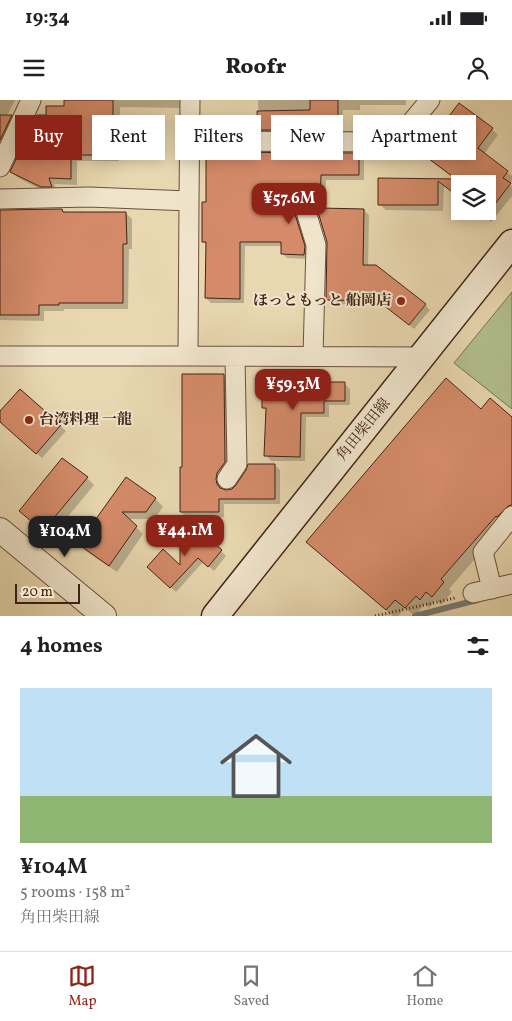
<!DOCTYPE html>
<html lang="en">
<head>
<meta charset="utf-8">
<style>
  :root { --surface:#fff; --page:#f6f6f6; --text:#202124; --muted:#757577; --line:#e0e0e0; --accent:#8f2418 }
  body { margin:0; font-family:Vollkorn,"Noto Serif JP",serif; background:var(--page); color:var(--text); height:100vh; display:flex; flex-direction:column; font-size:19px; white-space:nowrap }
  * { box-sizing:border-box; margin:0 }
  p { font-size:16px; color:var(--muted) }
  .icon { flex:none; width:28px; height:28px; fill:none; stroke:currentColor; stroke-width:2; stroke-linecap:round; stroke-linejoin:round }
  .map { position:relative; height:516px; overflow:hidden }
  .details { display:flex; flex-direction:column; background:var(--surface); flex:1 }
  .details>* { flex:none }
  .top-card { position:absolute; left:15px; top:15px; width:482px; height:45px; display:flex; gap:10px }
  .fabs { position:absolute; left:451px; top:75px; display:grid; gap:10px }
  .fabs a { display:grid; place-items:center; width:45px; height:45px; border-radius:0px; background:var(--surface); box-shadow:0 2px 12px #0003; font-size:25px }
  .scale { position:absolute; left:15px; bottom:12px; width:65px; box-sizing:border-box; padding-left:5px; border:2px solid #422316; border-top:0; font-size:14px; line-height:18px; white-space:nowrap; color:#422316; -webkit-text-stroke:4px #f0e5cc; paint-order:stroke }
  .price { position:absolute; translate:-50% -42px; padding:0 11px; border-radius:10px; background:var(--accent); color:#fff; font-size:16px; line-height:32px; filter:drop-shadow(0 1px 2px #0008) }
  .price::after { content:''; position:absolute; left:50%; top:30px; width:15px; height:11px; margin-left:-8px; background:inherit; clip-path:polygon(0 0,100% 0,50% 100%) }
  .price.on { background:#222; color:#fff }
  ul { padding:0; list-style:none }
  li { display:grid; align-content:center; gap:10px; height:265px; padding:0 20px }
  li span { display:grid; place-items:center; height:155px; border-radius:0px; color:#555 }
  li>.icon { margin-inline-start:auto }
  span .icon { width:90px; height:90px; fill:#fffc; stroke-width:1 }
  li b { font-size:21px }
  h2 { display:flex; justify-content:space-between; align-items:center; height:60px; padding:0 20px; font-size:21px }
  .tag { padding:0 18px; border-radius:0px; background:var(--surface); box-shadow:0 2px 12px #0003; font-size:18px; line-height:45px }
  .tag.on { background:var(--accent); color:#fff }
  .status { display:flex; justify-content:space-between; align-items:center; height:35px; padding:0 25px; background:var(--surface); direction:ltr }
  .status svg { height:14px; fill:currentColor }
  header { display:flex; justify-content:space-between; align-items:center; height:65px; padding:0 20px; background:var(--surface); font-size:22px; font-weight:800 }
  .tabs { display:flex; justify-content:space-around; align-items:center; height:70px; border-top:1px solid var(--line); background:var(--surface); font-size:14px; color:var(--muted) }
  .tabs a { display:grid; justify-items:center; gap:2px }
  .tabs .on { color:var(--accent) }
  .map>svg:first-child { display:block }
  .green { fill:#b2bf8e; stroke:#7a7152 }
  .shadow { fill:#0003 }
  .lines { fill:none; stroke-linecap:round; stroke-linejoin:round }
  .stream { stroke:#777c76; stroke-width:6 }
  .building { fill:#d58b6a; stroke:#422316 }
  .minor-casing { stroke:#6c503c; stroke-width:21 }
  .tertiary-casing { stroke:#6c503c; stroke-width:26 }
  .secondary-casing { stroke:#422316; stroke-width:29 }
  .path { stroke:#422316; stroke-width:3; stroke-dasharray:1 2.5; stroke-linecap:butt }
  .minor { stroke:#f0e5cc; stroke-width:19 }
  .tertiary { stroke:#f0e5cc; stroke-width:24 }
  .secondary { stroke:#f0e5cc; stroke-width:26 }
  .poi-dot { fill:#8f2418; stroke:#f0e5cc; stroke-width:2 }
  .labels { text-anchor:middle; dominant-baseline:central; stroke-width:4; stroke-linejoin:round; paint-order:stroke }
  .poi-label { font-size:15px; font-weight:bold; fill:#422316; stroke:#f0e5cc; text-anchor:end }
  .street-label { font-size:15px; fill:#422316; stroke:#f0e5cc }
</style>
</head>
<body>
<div class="status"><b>19:34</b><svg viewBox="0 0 49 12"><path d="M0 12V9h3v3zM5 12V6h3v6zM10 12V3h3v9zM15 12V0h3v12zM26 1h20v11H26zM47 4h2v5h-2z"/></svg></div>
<header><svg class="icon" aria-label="menu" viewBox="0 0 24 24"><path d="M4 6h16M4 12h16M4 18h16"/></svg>Roofr<svg class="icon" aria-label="person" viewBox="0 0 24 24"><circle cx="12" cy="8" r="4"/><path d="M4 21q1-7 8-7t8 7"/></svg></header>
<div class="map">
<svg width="512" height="516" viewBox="0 0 512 516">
  <rect width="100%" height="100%" fill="#e8d7b0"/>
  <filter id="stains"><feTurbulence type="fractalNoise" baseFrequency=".004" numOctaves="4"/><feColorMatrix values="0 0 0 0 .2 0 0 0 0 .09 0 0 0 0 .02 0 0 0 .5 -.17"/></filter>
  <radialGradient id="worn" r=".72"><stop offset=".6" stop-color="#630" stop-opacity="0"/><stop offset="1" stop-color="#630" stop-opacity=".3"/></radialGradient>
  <!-- green -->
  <path class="green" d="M 512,192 L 512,309 L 454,263 Z"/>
  <!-- shadow -->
  <path class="shadow" d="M 0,0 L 15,0 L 7,16 L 11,16 L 16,21 L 0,55 Z
    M 65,0 L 187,0 L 185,8 L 120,7 L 120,18 L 119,18 L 119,61 L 77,61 L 77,85 L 54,84 L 58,92 L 48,93 L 18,78 L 12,72 L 47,16 L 65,7 Z
    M 258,0 L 406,0 L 406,5 L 360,5 L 360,10 L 343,10 L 342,35 L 264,35 L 259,30 Z
    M 492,29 L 498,35 L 484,54 L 512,76 L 512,80 L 509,84 L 512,87 L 512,96 L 491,122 L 477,111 L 488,111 L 488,84 L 460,84 L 460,98 L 444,86 L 443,111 L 386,110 L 379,104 L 380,80 L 457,81 L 429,59 L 423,53 Z
    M 359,54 L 364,59 L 364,80 L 326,80 L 325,109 L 364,110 L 369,115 L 368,166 L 425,205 L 430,210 L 414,229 L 384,205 L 332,204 L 327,199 L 328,142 L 316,101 L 313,99 L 307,99 L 309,159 L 287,158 L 282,153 L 282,146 L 245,146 L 244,203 L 211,203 L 206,198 L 207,145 L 203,142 L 203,103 Z
    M 62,110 L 65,113 L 126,113 L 132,119 L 132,149 L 129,149 L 128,209 L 64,209 L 64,211 L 44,211 L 44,221 L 0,220 L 0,111 Z
    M 224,275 L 229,280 L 229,367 L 220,385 L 222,390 L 227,392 L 233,390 L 237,386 L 275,365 L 280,370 L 280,404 L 224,404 L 224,417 L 186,417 L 181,412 L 183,368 Z
    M 298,279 L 302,284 L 345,284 L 350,289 L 350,305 L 329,305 L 329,317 L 306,317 L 305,361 L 271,361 L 266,355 L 267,311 L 263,307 Z
    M 20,290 L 66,331 L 42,358 L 0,321 L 0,313 Z
    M 481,310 L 512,318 L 512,418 L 505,424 L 449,489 L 452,492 L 441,505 L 436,500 L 429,508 L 425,504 L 415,516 L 405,508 L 398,516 L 393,516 L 317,451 Z
    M 87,378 L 94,385 L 51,437 L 28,419 Z
    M 126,378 L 156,399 L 163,407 L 154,419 L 128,419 L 143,434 L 117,472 L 87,452 L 80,444 Z
    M 181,446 L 221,451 L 226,456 L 214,471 L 203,462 L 176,492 L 154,472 L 181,468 Z"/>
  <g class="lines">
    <!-- stream -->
    <path class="stream" d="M 415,516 L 477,500"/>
  </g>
  <!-- building -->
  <path class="building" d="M 64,0 L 113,0 L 113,55 L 71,55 L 71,79 L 49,78 L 52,87 L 41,87 L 10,72 L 37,15 L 46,15 L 46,6 L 64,6 Z
    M 310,0 L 338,0 L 338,30 L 258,30 L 257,11 L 310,10 Z
    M 459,3 L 493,28 L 478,48 L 508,71 L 503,78 L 511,83 L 485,117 L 477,111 L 488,111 L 488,84 L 460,84 L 460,98 L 438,81 L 438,105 L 378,105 L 378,78 L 456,79 L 421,53 Z
    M 0,15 L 12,15 L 0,40 Z
    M 206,52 L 359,53 L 359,75 L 321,75 L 320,108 L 364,109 L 363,165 L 376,165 L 426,204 L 409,225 L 378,201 L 326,200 L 327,142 L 315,102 L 311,97 L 306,94 L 300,94 L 296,97 L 293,103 L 293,108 L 305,146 L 304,155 L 281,154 L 281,142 L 240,142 L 240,199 L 205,198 L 206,142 L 202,142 L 202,102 L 206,102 Z
    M 62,109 L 63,112 L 126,112 L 127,144 L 123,144 L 123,203 L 59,203 L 59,205 L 39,205 L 39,215 L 0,215 L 0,110 Z
    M 182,274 L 224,274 L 225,362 L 217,373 L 216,379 L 217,384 L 220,388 L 226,390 L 232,389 L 236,385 L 246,370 L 248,364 L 275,364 L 275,399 L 219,399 L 219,412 L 180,412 L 180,367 L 182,367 Z
    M 262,278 L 298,278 L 298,282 L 345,282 L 345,301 L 324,301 L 324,313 L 301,313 L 300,357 L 264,356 L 266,308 L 262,308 Z
    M 446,278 L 481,309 L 490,298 L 512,317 L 512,405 L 508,406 L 497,417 L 496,416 L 441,479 L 444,482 L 432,497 L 426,492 L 420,500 L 416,496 L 405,508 L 395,500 L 386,510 L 306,442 Z
    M 20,289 L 61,325 L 36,354 L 0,322 L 0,311 Z
    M 62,358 L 88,377 L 43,431 L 19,411 Z
    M 126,377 L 156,398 L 146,412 L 122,412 L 137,426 L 109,466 L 78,444 Z
    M 194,426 L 222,450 L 208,467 L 198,458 L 170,488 L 147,467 L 163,449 L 180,465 L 180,446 Z"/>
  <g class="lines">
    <!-- minor casing -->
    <g class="minor-casing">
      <path id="minor" d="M 190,41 L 395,42 L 430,0
        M 0,67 L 31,0
        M 0,99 L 89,97 L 189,101
        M 304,105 L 316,145 L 313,256
        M 0,256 L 188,256 L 422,257
        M 188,256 L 189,101 L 190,0
        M 227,379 L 237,364 L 235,257
        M 492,489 L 483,452 L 512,416
        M 473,493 L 512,484"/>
    </g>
    <!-- tertiary casing -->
    <g class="tertiary-casing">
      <path id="tertiary" d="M 0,430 L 104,516"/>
    </g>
    <!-- secondary casing -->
    <g class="secondary-casing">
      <path id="secondary" d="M 215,516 L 512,143"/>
    </g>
    <!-- path -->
    <path class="path" d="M 375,516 L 455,498"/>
    <!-- minor -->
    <use href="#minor" class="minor"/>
    <!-- tertiary -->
    <use href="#tertiary" class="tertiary"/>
    <!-- secondary -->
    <use href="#secondary" class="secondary"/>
  </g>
  <!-- markers -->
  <g class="poi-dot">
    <circle cx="401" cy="201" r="5"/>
    <circle cx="29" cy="320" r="5"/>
  </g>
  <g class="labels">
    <!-- poi labels -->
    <g class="poi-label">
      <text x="391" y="201">ほっともっと 船岡店</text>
      <text x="39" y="320" text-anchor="start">台湾料理 一龍</text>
    </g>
    <!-- street labels -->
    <g class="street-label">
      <text transform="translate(364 330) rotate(-51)">角田柴田線</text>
    </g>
  </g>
  <rect width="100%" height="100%" filter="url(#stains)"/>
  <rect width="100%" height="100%" fill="url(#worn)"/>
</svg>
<div class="fabs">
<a><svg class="icon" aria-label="layers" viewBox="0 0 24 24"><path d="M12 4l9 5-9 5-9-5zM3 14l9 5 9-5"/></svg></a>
</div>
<div class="scale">20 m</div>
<b class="price" style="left:289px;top:125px">¥57.6M</b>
<b class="price" style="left:293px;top:311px">¥59.3M</b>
<b class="price" style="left:185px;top:457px">¥44.1M</b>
<b class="price on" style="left:65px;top:458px">¥104M</b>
<div class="top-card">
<a class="tag on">Buy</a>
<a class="tag">Rent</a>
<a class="tag">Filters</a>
<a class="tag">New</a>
<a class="tag">Apartment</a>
</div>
</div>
<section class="details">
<h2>4 homes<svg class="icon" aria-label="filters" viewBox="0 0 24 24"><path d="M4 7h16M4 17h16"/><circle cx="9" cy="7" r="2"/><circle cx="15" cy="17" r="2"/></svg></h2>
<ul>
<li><span style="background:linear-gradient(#bfe0f5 70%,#8fb573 0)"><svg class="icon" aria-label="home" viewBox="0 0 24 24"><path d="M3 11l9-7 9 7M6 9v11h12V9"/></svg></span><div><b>¥104M</b><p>5 rooms · 158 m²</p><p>角田柴田線</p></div></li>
</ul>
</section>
<nav class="tabs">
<a class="on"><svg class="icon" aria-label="map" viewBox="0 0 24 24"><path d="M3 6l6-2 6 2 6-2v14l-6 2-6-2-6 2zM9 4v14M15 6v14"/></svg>Map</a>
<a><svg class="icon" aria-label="saved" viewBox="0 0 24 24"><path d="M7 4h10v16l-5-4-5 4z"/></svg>Saved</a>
<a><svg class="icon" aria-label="home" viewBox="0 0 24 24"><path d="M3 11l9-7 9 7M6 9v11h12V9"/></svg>Home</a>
</nav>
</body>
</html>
